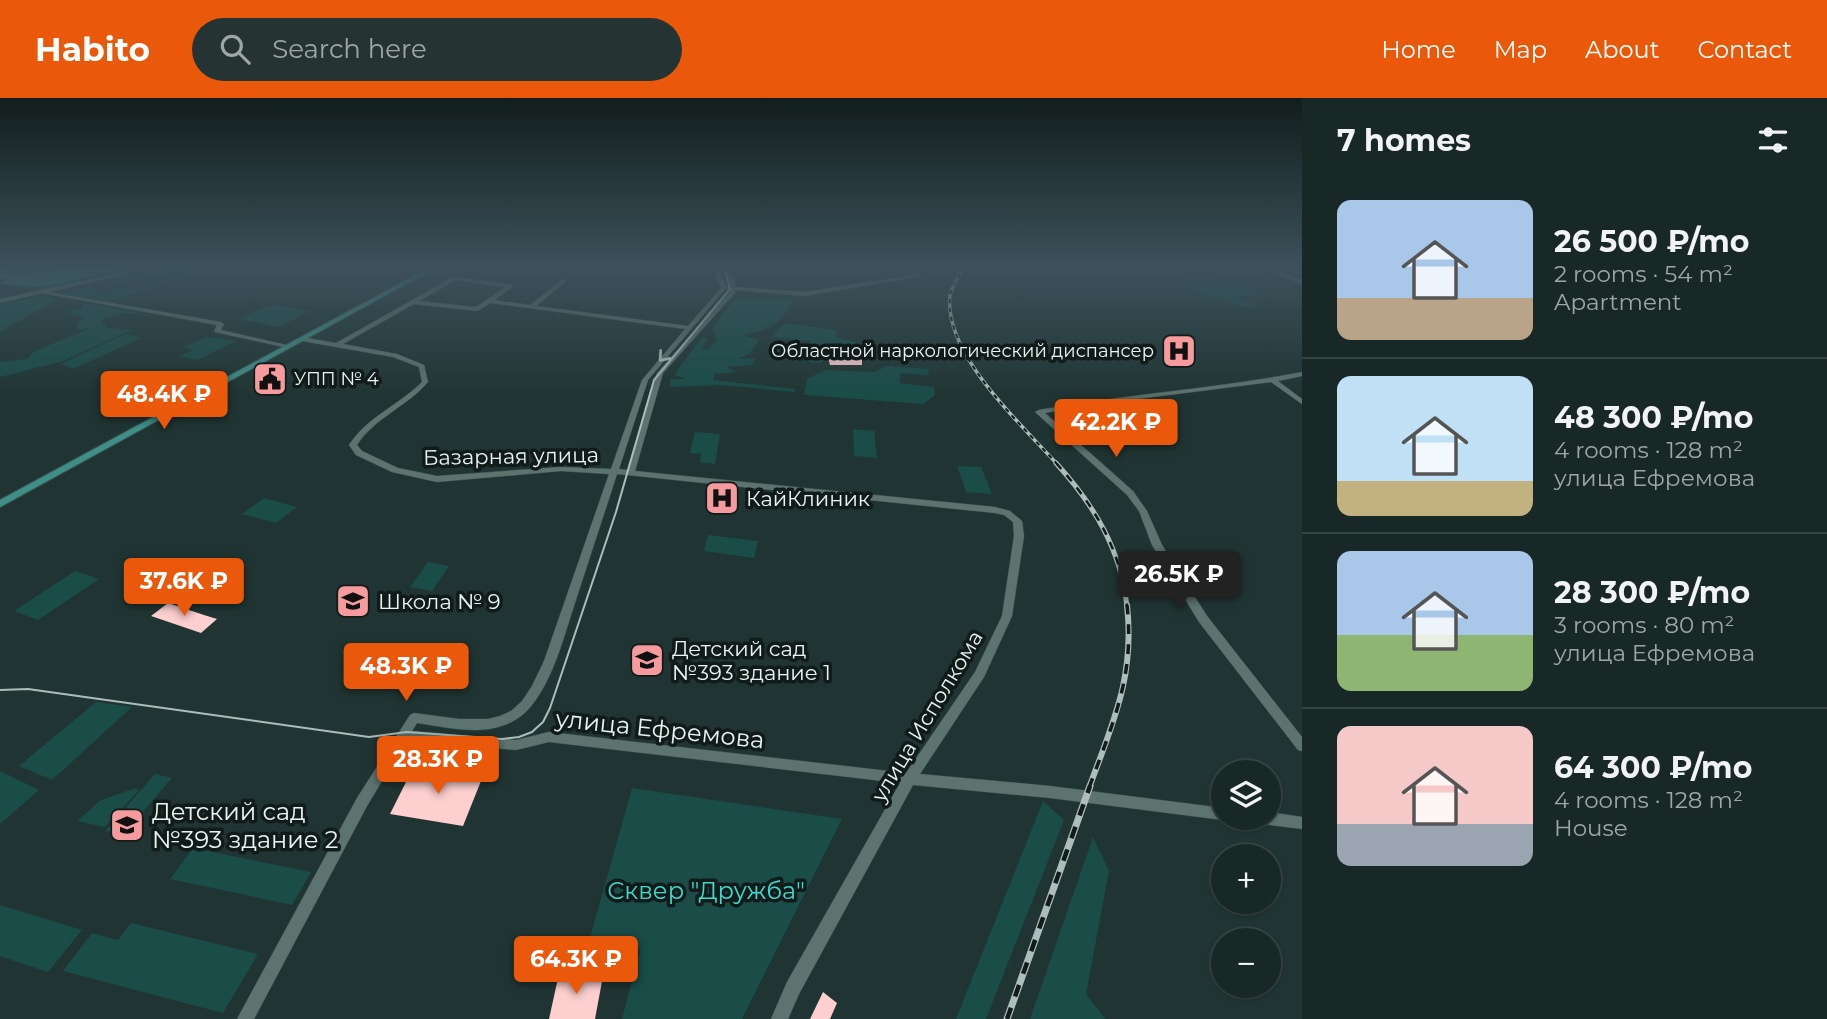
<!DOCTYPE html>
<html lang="en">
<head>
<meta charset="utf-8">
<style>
  :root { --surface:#182826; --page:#253432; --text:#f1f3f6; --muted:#9fa6a7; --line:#364443; --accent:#ea580c }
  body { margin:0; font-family:Montserrat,sans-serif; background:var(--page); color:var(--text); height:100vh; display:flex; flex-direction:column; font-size:26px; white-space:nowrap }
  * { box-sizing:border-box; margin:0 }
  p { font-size:23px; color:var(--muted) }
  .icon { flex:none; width:38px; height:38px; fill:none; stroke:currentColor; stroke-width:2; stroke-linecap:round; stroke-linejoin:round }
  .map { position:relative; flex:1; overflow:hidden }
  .details { display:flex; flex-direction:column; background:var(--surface); width:525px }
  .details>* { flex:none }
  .buttons { position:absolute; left:1211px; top:662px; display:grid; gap:14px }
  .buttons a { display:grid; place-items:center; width:70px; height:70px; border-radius:50%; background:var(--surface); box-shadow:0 2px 5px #0004,0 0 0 2px var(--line); font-size:35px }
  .price { position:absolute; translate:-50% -60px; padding:0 16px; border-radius:7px; background:var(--accent); color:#fff; font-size:23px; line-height:46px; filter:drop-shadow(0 2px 4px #0008) }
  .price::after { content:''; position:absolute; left:50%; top:42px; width:21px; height:16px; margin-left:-10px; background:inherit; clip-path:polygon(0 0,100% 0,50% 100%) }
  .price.current { background:#222; color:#fff }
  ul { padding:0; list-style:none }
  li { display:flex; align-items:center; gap:21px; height:175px; padding:0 35px }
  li+li { border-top:2px solid var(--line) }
  li span { display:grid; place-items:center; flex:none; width:196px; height:140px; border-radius:14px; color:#555 }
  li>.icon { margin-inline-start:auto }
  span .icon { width:84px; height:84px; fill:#fffc; stroke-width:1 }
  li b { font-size:30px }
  h2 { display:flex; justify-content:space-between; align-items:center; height:84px; padding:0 35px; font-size:30px }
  header { display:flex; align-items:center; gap:42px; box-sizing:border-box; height:98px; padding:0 35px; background:var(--accent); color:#fff }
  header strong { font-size:33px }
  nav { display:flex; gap:38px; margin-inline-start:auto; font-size:24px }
  .search { width:490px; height:63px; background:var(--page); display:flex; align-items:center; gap:18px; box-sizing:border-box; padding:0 24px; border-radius:38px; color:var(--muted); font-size:26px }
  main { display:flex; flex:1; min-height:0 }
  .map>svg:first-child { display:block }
  .green { fill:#1a4c48 }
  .water { fill:#2f7e77 }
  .building { fill:#fdcfcf }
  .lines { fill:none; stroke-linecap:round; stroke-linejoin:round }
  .minor-casing { stroke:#3e504e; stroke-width:1 }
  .major-casing { stroke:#3e504e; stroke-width:2 }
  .minor { fill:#5c7370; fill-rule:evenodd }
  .major { fill:#3d8f88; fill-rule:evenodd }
  .tram { stroke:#adbdbb; stroke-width:2 }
  .rail-far3-casing { stroke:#adbdbb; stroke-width:3.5 }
  .rail-far2-casing { stroke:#adbdbb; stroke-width:5 }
  .rail-far1-casing { stroke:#adbdbb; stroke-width:6 }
  .rail-casing { stroke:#adbdbb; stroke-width:7 }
  .rail-far3 { stroke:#111b19; stroke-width:2; stroke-dasharray:4.5; stroke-linecap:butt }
  .rail-far2 { stroke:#111b19; stroke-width:2.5; stroke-dasharray:8; stroke-linecap:butt }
  .rail-far1 { stroke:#111b19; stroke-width:3.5; stroke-dasharray:10; stroke-linecap:butt }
  .rail { stroke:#111b19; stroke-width:4.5; stroke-dasharray:12; stroke-linecap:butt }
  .oneway { stroke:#afc0be }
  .labels { text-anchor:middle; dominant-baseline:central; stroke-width:7; stroke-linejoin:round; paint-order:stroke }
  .far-poi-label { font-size:18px; fill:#e7f4f2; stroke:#111b19; text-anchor:end }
  .street-label { font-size:21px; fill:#e7f4f2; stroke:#111b19 }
  .poi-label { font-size:21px; fill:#e7f4f2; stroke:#111b19; text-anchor:start }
  .near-street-label { font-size:24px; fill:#e7f4f2; stroke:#111b19 }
  .near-poi-label { font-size:24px; fill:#e7f4f2; stroke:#111b19; text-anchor:start }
  .near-park-label { font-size:24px; fill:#3dd9cd; stroke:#111b19 }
</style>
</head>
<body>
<header>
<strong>Habito</strong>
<div class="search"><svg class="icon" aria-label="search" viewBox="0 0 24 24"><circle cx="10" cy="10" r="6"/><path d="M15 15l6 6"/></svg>Search here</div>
<nav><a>Home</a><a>Map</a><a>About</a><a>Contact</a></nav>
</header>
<main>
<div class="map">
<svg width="1302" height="921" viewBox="0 0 1302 921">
  <rect width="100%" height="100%" fill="#203533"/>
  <!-- green -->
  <path class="green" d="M 0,168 L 154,168 L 48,193 L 0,187 Z
    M 169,168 L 216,168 L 198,174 L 164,179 L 152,176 L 124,185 L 116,183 L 90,189 L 102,193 L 110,192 L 81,201 L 60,197 Z
    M 192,176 L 107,204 L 88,201 L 124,189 L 133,191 L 150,188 L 178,177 Z
    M 1207,180 L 1228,188 L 1235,185 L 1266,197 L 1236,198 L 1257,209 C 1242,211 1232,204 1218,201 C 1212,200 1207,200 1201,199 L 1207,197 L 1191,190 L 1193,188 L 1213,194 L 1191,184 L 1203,185 L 1196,181 Z
    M 41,198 L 55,200 L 54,203 L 0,234 L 0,206 Z
    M 736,200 L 796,200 C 778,227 773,231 742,237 L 759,242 L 749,256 L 738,261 L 755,260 L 752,267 L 726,269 L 737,274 L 714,276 L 714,282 L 795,291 L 795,294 L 721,287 L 670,289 L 670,281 L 687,281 L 674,277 L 702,239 L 707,241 L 702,251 L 707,252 L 717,242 L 712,230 Z
    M 84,205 L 157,218 L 125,215 L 100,222 L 108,230 L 131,232 L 63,263 L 0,279 L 0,264 L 27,261 L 35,253 L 91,230 L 77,232 L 77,226 L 83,220 L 68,215 L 81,210 Z
    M 272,206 L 310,213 L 279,229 L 238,221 Z
    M 785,225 L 837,232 L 836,239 L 859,245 L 858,250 L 841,249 L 837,253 L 822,252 L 822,265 L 808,264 L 811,243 L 771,239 Z
    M 125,236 L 141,240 L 73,271 L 61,266 Z
    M 206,239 L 236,243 L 197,262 L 180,258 L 193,252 L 184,249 Z
    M 886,268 L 929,271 L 928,277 L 900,275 L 900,285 L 934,289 L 935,297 L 923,306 L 804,297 L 807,281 L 825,272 L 875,274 Z
    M 853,331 L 874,333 L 877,360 L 854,358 Z
    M 695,334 L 720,336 L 715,366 L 700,364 L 701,356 L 690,355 Z
    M 957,368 L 981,369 L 992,396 L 966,394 Z
    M 264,400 L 297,409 L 276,425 L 242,416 Z
    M 708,437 L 758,443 L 754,460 L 704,453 Z
    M 428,464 L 449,468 L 432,493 L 410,489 Z
    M 75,473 L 99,481 L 38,522 L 14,513 Z
    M 96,604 L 132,609 L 52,682 L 19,668 Z
    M 0,673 L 39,692 L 0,726 Z
    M 155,676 L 172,680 L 123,737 L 105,733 Z
    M 136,690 L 139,692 L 105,729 L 77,723 L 101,702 Z
    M 632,690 L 842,721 L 742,921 L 622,921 L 640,853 L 590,840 Z
    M 1043,703 L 1064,722 L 986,921 L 956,921 Z
    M 1093,739 L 1109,773 L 1086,896 L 1105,921 L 1030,921 Z
    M 193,750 L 311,774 L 292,807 L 170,781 Z
    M 0,807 L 82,832 L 48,874 L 0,858 Z
    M 131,825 L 258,856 L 223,915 L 63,873 L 92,835 L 118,842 Z"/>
  <!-- water -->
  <path class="water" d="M 0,168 L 21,168 L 4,175 L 15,177 L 83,168 L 136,168 L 43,189 L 2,186 L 4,181 L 0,180 Z"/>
  <!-- building -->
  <path class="building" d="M 827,255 L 862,260 L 862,267 L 830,267 Z
    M 168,505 L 204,517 L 217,521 L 201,535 L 151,518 Z
    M 414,668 L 483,678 L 463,728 L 390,716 Z
    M 560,871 L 603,878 L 595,921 L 549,921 Z
    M 823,894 L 837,905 L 830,921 L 810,921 Z"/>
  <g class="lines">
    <!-- minor casing -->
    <g class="minor-casing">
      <path id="minor" d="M 153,168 L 160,168 L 48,194 L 221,224 L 224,226 L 221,232 L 291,248 L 288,250 L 215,234 L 214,233 L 217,227 L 42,195 L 0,205 L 0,201 Z
        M 713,168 L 717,168 L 727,190 L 730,188 L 729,184 L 722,168 L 726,168 L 735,184 L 735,189 L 804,194 L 915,177 L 906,168 L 911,168 L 922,178 L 804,198 L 735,192 L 735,195 L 663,275 L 635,373 L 995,409 L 1010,413 L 1022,423 L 1024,438 L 1012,518 L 984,579 L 920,676 L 1050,688 L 1223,710 L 1223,719 L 1228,719 L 1228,720 L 1223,722 L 1050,700 L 913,687 L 799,896 L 788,921 L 771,921 L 787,884 L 900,685 L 549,644 L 516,652 L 406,643 L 367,708 L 254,921 L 237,921 L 357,700 L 410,617 L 414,615 L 459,621 L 488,621 L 500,618 L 511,613 L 522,603 L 532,588 L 544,563 L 609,376 L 561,373 L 437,384 L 392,374 L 356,357 L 349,347 C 367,319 399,307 422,284 L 419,269 L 393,259 L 302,243 L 299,241 L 302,239 L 336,245 L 453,179 L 512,187 L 512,189 L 495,202 L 530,207 L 563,181 L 566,183 L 565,184 L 536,208 L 688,228 L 721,190 ZM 456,182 L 505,189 L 476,209 L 419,203 ZM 726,190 L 730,192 L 730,194 L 657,275 L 627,372 L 619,371 L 648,282 ZM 491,205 L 685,231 L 642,282 L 611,371 L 561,369 L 437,378 L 398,370 L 362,353 L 357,347 C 374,320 408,308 428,284 L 424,267 L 397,256 L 343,246 L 414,206 L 477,213 ZM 617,376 L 995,415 L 1004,417 L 1013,424 L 1014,438 L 1002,518 L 975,574 L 906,675 L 549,634 L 516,642 L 412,633 L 417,625 C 446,629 479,638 507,626 C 517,622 526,615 532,607 C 554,579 563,541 574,508 C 588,464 603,420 617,376 Z
        M 1213,168 L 1224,168 L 1165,177 L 1162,175 Z
        M 1255,168 L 1261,168 L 1302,182 L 1302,186 Z
        M 1302,274 L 1302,278 L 1278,283 L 1302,301 L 1302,306 L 1271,284 L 1090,307 L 1045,315 L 1133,393 L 1147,413 L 1162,447 L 1207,518 L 1302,639 L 1302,653 L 1298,652 L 1199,524 L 1152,447 L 1139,413 L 1127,397 L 1035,314 L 1039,312 C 1126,296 1215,291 1302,274 Z
        M 1269,714 L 1302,719 L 1302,731 L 1255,725 L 1250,723 L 1248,719 L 1269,719 Z"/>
    </g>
    <!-- major casing -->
    <g class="major-casing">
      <path id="major" d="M 432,168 L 439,168 L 0,409 L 0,402 Z"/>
    </g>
    <!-- minor -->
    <use href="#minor" class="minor"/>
    <!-- major -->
    <use href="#major" class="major"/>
    <!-- tram -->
    <path class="tram" d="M 0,592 L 28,591 L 369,639 L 407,634 L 502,641 L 519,639 L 532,634 L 543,624 L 550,610 L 616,414 L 654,282 L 730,191 L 723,168"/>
    <!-- rail-far3 casing -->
    <g class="rail-far3-casing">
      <path id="rail-far3" d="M 964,168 C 960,177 952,188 950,197 C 943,256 1022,327 1058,367"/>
    </g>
    <!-- rail-far2 casing -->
    <g class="rail-far2-casing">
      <path id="rail-far2" d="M 1056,365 C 1094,407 1121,451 1127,509"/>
    </g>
    <!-- rail-far1 casing -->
    <g class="rail-far1-casing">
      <path id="rail-far1" d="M 1089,690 C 1113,624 1135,579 1127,507"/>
    </g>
    <!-- rail casing -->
    <g class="rail-casing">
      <path id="rail" d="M 1007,921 L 1090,688"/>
    </g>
    <!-- rail-far3 -->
    <use href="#rail-far3" class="rail-far3"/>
    <!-- rail-far2 -->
    <use href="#rail-far2" class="rail-far2"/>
    <!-- rail-far1 -->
    <use href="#rail-far1" class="rail-far1"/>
    <!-- rail -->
    <use href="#rail" class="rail"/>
  </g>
  <!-- one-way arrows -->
  <defs><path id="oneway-chevron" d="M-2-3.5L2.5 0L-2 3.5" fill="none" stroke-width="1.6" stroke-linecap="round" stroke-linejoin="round" transform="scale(1.75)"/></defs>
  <use class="oneway" href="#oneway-chevron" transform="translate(663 259) rotate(131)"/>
  <!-- sky -->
  <linearGradient id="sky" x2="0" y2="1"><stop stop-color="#121d1c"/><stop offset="0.57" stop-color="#3c515b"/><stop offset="1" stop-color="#3c515b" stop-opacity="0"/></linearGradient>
  <rect width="1302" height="297" fill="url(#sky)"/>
  <!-- icons -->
  <defs>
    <g id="hospital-square" transform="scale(1.75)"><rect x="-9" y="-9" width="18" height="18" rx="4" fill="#f59b9d" stroke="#111b19"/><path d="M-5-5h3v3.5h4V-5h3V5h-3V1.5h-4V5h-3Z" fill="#111"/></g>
    <g id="civic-square" transform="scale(1.75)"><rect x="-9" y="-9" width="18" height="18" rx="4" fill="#f59b9d" stroke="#111b19"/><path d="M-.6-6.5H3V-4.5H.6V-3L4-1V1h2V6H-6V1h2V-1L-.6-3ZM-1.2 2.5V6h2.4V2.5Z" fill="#111"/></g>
    <g id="school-square" transform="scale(1.75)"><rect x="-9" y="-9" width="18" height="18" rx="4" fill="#f59b9d" stroke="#111b19"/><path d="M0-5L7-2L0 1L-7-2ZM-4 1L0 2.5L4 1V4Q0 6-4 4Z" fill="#111"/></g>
  </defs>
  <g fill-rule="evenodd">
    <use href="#hospital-square" x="1179" y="253"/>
    <use href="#civic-square" x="270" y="281"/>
    <use href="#hospital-square" x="722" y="400"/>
    <use href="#school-square" x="353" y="503"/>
    <use href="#school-square" x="647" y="562"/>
    <use href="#school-square" x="127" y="727"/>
  </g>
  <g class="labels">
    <!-- far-poi labels -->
    <g class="far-poi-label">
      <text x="1154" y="253">Областной наркологический диспансер</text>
      <text x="294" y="281" text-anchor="start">УПП № 4</text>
    </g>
    <!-- street labels -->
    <g class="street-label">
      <text transform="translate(511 358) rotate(-1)">Базарная улица</text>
      <text transform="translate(927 618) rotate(-59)">улица Исполкома</text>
    </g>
    <!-- poi labels -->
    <g class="poi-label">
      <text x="746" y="400">КайКлиник</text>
      <text x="378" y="503">Школа № 9</text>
      <text x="672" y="550">Детский сад<tspan x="672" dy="24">№393 здание 1</tspan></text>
    </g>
    <!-- near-street labels -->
    <g class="near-street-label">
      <text transform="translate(660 631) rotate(6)">улица Ефремова</text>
    </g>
    <!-- near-poi labels -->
    <g class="near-poi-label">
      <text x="152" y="713">Детский сад<tspan x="152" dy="28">№393 здание 2</tspan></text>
    </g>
    <!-- near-park labels -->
    <g class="near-park-label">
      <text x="706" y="792">Сквер "Дружба"</text>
    </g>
  </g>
</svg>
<div class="buttons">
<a><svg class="icon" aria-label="layers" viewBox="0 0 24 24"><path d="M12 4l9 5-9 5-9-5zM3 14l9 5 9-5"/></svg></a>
<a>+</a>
<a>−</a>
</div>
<b class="price" style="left:164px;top:333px">48.4K ₽</b>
<b class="price" style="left:1116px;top:361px">42.2K ₽</b>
<b class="price current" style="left:1179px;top:513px">26.5K ₽</b>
<b class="price" style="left:184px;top:520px">37.6K ₽</b>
<b class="price" style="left:406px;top:605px">48.3K ₽</b>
<b class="price" style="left:438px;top:698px">28.3K ₽</b>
<b class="price" style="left:576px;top:898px">64.3K ₽</b>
</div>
<section class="details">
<h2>7 homes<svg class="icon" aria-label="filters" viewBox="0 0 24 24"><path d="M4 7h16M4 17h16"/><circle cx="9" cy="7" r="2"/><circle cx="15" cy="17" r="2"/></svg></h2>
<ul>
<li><span style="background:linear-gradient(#a9c7e8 70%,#b9a48a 0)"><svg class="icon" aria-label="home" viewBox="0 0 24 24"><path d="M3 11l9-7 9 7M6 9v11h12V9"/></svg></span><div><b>26 500 ₽/mo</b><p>2 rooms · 54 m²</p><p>Apartment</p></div></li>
<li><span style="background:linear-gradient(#bfe0f5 75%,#c2b280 0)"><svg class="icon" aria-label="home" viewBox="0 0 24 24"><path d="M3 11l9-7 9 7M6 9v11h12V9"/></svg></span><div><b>48 300 ₽/mo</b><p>4 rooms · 128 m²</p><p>улица Ефремова</p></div></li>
<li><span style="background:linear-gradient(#a9c7e8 60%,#8fb573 0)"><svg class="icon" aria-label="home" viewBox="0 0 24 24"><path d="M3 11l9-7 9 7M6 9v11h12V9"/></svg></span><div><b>28 300 ₽/mo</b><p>3 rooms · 80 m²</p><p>улица Ефремова</p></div></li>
<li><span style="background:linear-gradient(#f6c9c9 70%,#9aa5b1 0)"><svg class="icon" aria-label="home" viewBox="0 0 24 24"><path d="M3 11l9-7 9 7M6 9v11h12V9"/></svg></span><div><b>64 300 ₽/mo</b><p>4 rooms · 128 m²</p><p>House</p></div></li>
</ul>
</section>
</main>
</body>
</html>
